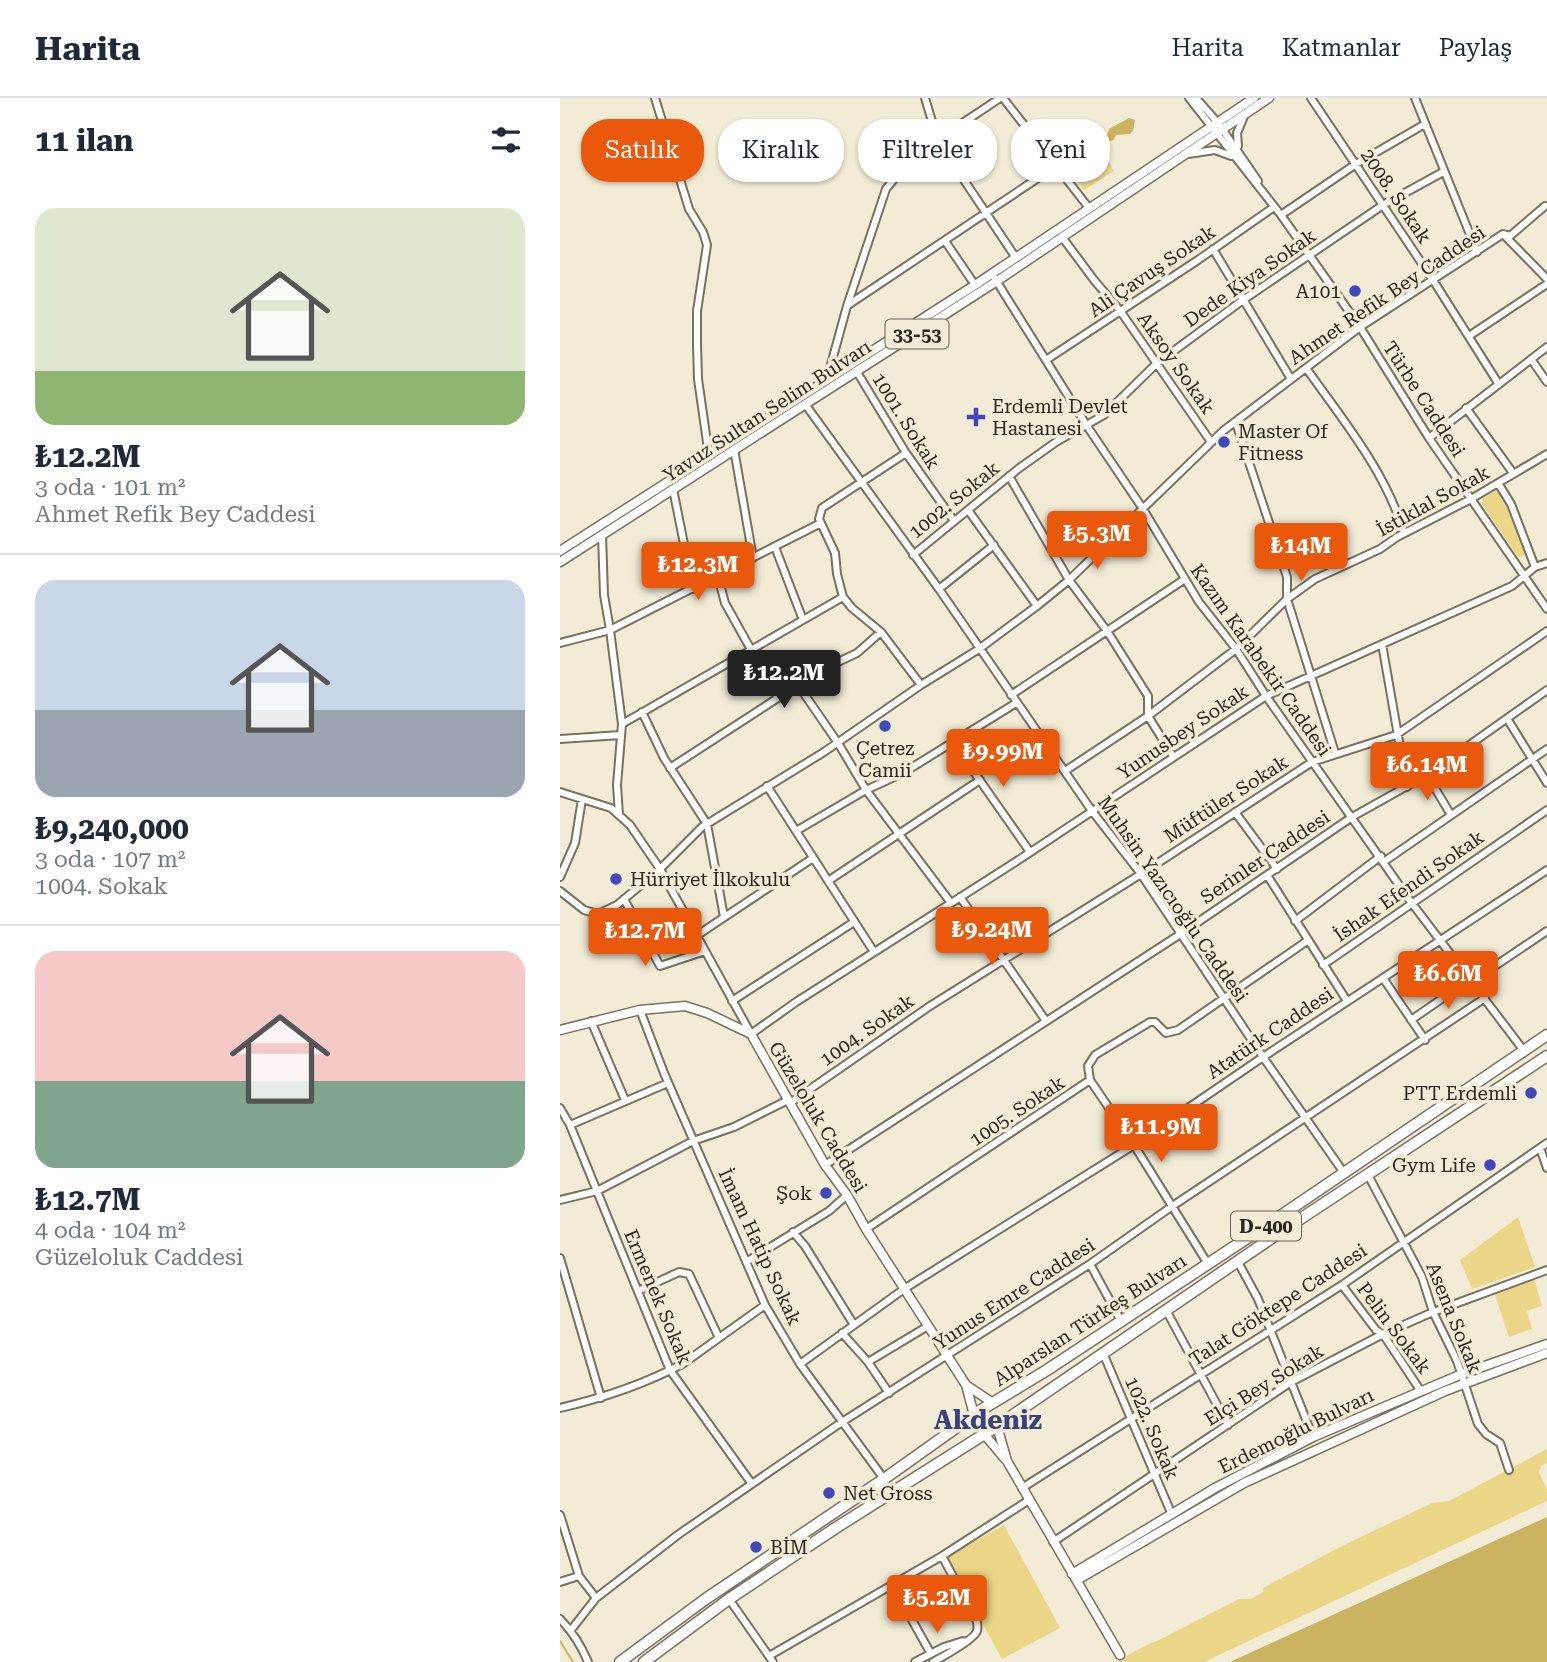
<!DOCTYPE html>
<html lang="tr">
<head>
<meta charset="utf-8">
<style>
  :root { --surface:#fff; --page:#f2f2f3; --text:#1f2937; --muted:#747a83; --line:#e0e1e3; --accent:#ea580c }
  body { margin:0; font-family:"Roboto Serif",serif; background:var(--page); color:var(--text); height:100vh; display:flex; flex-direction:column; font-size:26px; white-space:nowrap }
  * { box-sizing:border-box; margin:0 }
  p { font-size:23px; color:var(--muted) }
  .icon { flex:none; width:38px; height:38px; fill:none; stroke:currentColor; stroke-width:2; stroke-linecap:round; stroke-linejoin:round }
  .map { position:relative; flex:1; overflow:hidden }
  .sheet { display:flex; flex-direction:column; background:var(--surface); width:560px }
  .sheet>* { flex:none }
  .top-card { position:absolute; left:21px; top:21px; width:665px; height:63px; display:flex; gap:14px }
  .price { position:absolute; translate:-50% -60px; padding:0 16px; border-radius:7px; background:var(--accent); color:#fff; font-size:23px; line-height:46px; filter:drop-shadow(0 2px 4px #0008) }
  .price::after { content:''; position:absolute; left:50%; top:42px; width:21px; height:16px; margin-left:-10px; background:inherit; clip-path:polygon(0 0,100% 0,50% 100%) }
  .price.on { background:#222; color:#fff }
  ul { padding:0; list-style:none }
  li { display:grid; align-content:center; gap:14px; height:371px; padding:0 35px }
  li+li { border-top:2px solid var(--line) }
  li span { display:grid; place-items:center; height:217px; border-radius:21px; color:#555 }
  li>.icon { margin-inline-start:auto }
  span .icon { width:126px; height:126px; fill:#fffc; stroke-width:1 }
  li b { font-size:30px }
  h2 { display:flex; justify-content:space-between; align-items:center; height:84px; padding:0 35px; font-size:30px }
  .pill { padding:0 24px; border-radius:28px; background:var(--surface); box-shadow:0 2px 5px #0004; font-size:24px; line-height:63px }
  .pill.on { background:var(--accent); color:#fff }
  header { display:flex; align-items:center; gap:42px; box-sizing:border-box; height:98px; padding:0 35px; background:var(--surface); border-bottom:2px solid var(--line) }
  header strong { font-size:33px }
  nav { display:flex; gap:38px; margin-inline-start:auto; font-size:24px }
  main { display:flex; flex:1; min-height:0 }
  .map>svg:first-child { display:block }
  .green { fill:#ebd587 }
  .water { fill:#cbb360 }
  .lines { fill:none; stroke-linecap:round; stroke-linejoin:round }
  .stream { stroke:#cbb360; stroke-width:2 }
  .minor-casing { stroke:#77715e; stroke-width:10 }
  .major-casing { stroke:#77715e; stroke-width:11 }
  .highway-casing { stroke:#77715e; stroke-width:13 }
  .minor { stroke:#fff; stroke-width:6 }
  .major { stroke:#fff; stroke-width:8 }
  .highway { stroke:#fff; stroke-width:10 }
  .poi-dot { fill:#4048bd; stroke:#f2ecd6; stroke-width:2.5 }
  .labels { text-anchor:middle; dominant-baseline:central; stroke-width:7; stroke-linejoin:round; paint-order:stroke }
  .shield { fill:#f2ecd6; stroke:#666357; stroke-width:2 }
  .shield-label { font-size:18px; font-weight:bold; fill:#2a2820 }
  .street-label { font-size:19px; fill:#2a2820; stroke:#f2ecd6 }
  .poi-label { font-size:19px; fill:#2a2820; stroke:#f2ecd6; text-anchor:start }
  .district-label { font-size:26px; font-weight:bold; fill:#38427d; stroke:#f2ecd6 }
</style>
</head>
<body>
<header>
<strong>Harita</strong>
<nav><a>Harita</a><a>Katmanlar</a><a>Paylaş</a></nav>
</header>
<main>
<section class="sheet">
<h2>11 ilan<svg class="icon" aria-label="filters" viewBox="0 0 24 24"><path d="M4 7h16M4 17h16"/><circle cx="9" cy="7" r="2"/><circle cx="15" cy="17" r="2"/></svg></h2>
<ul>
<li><span style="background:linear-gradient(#dfe7d0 75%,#8fb573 0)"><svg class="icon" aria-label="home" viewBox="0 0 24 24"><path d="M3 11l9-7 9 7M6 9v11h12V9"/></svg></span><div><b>₺12.2M</b><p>3 oda · 101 m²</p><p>Ahmet Refik Bey Caddesi</p></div></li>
<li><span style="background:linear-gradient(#c9d6e8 60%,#9aa5b1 0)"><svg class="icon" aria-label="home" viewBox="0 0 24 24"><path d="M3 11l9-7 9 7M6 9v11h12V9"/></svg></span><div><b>₺9,240,000</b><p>3 oda · 107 m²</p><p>1004. Sokak</p></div></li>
<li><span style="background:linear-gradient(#f6c9c9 60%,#7fa58c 0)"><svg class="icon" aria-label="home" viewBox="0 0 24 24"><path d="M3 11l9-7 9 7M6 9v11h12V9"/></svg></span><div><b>₺12.7M</b><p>4 oda · 104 m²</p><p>Güzeloluk Caddesi</p></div></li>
</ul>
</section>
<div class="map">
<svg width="987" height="1564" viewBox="0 0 987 1564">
  <rect width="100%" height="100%" fill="#f2ecd6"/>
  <!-- green -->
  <path class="green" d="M 545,58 L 554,73 L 524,92 L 515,78 Z
    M 938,391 L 949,411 L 967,455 L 959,460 L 922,406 L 923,400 Z
    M 958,1119 L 975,1169 L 912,1191 L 900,1162 Z
    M 974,1181 L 982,1208 L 967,1213 L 972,1231 L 949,1239 L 934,1194 Z
    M 987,1351 L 987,1365 L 981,1368 L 979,1374 L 987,1392 L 987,1403 L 644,1564 L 556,1564 C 569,1558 584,1546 597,1543 L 679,1501 L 691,1501 L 703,1494 L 703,1490 L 782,1448 L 872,1405 L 889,1403 Z
    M 444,1427 L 500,1530 L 442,1561 L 386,1459 Z"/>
  <!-- water -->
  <path class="water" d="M 569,20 L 575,22 L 573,33 L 570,36 L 556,37 L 554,42 L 550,43 L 547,38 L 549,31 Z
    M 987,1419 L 987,1564 L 670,1564 Z"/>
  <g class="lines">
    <!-- stream -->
    <path class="stream" d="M 0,1543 L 13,1564"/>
    <!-- minor casing -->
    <g class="minor-casing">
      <path id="minor" d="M 95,0 L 129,111 L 143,134 L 147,147 L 137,213 L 137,246 L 138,281 L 149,358
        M 365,0 L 378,43 L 456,160
        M 443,0 L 529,110
        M 629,0 L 721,117 L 800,229 L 869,340 L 987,511
        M 636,0 L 658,25 L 698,83
        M 751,0 L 873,182 L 938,285
        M 855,0 L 917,154
        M 678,48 L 677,35 L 685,16
        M 628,56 L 655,52 L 671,58
        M 721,117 L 796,66 L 865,26
        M 945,138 L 987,181
        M 502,139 L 534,182 L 561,214 L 651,344
        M 385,143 L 415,187
        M 653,151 L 731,281
        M 432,176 L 527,328 L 583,411 L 639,504 L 676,551 L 706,598 L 851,804 L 964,953
        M 288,207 L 496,68
        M 909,238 L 987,186
        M 971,261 L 987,284
        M 486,262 L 638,162 L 714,109
        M 746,270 C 783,322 826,374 844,435
        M 297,274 L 346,355 L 394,423
        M 267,281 L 287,208 L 326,91 C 354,53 401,27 440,0
        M 245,306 L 379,491 L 532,713 L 581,776 L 703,959 L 784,1075
        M 906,310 L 953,375
        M 676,325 L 727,479 L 727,501 L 775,655
        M 869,340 L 987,249
        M 174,351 L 193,460
        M 346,355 L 262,410 L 259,421 L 275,455 L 277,476 L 283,499 L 292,510 L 321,534 L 361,587
        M 449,378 L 509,482 L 547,533 L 588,598 L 588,618 L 613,658
        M 938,385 L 951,406 L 975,469
        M 113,391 L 133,491
        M 408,412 L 477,508
        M 42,437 L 44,497 L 50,532 L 62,626 L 57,687 L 59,717
        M 215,449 L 243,522
        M 353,457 L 458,371 L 496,344 L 544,317 L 596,266 L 683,202 L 823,107 L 883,74
        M 158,479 L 165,505 L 218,600
        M 379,491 L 434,447
        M 0,545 L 50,532 L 261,425
        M 822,546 L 847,689
        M 238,587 L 278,645 L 306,692 L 391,805
        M 451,597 L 625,481
        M 82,614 L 104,660 L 147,726 L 164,819
        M 948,622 L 987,685
        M 62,626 L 283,499
        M 0,641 L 61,637
        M 393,644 L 470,754
        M 110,670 L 261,572 L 297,555 L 321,534
        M 505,673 L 588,618 L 676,551 L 727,501 L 755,481 L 820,451 L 837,439 L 911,401 L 987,356
        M 867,677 L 891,717
        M 207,688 L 314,854
        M 0,694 L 51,710 L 70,727 L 100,771 L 191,936 L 236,904 L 457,763 L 706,598 L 952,488 L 975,469 L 987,465
        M 675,714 L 717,771
        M 236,733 L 306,692 L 343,675 L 456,605
        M 825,763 L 987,651
        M 707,777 L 787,903
        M 0,779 L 15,745 L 22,701
        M 268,783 L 420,682
        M 0,793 L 24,812 L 38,816 L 57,807 L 100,771 L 142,729 L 264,654 L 361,587 L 419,551 L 477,508 L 509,482 L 663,333 L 800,229 L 943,136 L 950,138 L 985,108
        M 400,799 L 486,923
        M 64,801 L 100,868 L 145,853
        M 735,823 L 821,758
        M 136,838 L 253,760
        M 763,867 L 987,712
        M 823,880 L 865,942
        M 911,884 L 987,833
        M 172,903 L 294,824
        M 80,912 L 104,975 L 205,1207 L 240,1266 L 324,1381
        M 851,922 L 909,882
        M 31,923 L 65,1002
        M 530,982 L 574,1047 L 648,1166
        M 230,1005 L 370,908 L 581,776 L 752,664 L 836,637 L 987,533
        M 0,1010 L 10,1027 L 110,1272 L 192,1386
        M 10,1027 L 108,985
        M 980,1050 L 987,1070
        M 265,1067 L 622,835 L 792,719 L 867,677 L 987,592
        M 808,1077 L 862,1179 L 873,1214 L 897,1263 L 918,1326 L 926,1336 L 940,1345 L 949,1372
        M 0,1102 L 37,1093 L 133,1043 L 174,1029 L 228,1002
        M 306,1131 L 530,982 L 528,968 L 535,957 L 590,924 L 595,924 L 606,935 L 618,932 L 747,843
        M 233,1134 L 245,1148 L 294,1227
        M 0,1160 L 41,1300
        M 186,1164 L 269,1113 L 287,1097
        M 678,1164 L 698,1201 L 753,1339
        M 530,1166 L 561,1223
        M 782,1187 L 816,1232 L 823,1236 L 860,1292
        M 78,1193 L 119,1174 L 129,1176 L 159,1240
        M 606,1212 L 668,1327
        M 282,1235 L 308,1264 L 329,1295
        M 543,1255 L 612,1417
        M 308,1264 L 368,1228
        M 240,1266 L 344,1191 L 574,1047 L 703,959 L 987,772
        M 0,1310 C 43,1300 85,1286 124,1265 L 205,1207
        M 462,1390 L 782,1187 L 987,1045
        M 0,1417 L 19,1478 L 36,1500
        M 493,1444 L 731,1284 L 823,1236 L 873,1214 L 987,1172
        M 0,1484 L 19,1478
        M 332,1486 L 371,1556
        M 169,1501 L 213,1564
        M 0,1521 C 13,1534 21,1547 28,1564
        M 11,1532 L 36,1500 L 119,1436 L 282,1324 L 530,1166 L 611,1109 L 925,900
        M 209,1558 L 382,1458 L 469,1402
        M 355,1564 L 384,1549 L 403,1543
        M 373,1564 C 382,1559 414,1542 417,1533 C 418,1529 417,1524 416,1521 L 382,1458"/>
    </g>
    <!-- major casing -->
    <g class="major-casing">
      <path id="major" d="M 0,453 L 415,187 L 694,0
        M 0,464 L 437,183 L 709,0
        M 0,932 L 80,912 L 125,908 L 147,915 L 191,936 L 265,1067 L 287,1097 L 306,1131 L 406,1287
        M 414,1317 L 406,1287 L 433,1305
        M 442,1324 L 439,1335 L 447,1363 L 560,1557
        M 424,1336 L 445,1361
        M 512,1476 L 655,1390 L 753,1339 L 902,1276 L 987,1246
        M 517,1482 L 684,1385 L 885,1293 L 987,1255"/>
    </g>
    <!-- highway casing -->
    <g class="highway-casing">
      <path id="highway" d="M 60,1564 L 147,1500 L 324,1381 L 421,1312 L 487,1272 L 710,1125 L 987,937
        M 84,1564 L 169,1501 L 274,1431 L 434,1330 L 719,1135 L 987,958"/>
    </g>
    <!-- minor -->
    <use href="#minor" class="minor"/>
    <!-- major -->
    <use href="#major" class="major"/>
    <!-- highway -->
    <use href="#highway" class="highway"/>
  </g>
  <!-- markers -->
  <g class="poi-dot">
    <circle cx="795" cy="193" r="7"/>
    <path d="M412.5 308.5h7v7h7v7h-7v7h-7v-7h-7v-7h7z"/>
    <circle cx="664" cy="344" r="7"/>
    <circle cx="325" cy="628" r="7"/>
    <circle cx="56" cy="781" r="7"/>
    <circle cx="971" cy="995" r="7"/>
    <circle cx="930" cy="1067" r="7"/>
    <circle cx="266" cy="1095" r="7"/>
    <circle cx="269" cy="1395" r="7"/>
    <circle cx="196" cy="1449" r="7"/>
  </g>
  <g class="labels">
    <!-- shield labels -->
    <g class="shield">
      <rect x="325.5" y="221.5" width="63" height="29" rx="5"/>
      <rect x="671" y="1113.5" width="70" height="29" rx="5"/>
    </g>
    <g class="shield-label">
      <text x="357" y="236">33-53</text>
      <text x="706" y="1128">D-400</text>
    </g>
    <!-- street labels -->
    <g class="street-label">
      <text transform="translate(836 98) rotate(56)">2008. Sokak</text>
      <text transform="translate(592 173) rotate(-34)">Ali Çavuş Sokak</text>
      <text transform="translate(690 180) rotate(-35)">Dede Kiya Sokak</text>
      <text transform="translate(827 197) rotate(-34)">Ahmet Refik Bey Caddesi</text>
      <text transform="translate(616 265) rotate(55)">Aksoy Sokak</text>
      <text transform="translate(864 301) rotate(57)">Türbe Caddesi</text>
      <text transform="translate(207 313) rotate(-33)">Yavuz Sultan Selim Bulvarı</text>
      <text transform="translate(346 323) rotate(58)">1001. Sokak</text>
      <text transform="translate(394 402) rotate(-39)">1002. Sokak</text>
      <text transform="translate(873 403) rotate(-29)">İstiklal Sokak</text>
      <text transform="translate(701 562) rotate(55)">Kazım Karabekir Caddesi</text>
      <text transform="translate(623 634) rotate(-34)">Yunusbey Sokak</text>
      <text transform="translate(666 701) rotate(-33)">Müftüler Sokak</text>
      <text transform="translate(705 759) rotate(-34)">Serinler Caddesi</text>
      <text transform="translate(849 788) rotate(-35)">İshak Efendi Sokak</text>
      <text transform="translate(613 801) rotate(55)">Muhsin Yazıcıoğlu Caddesi</text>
      <text transform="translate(307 932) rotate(-35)">1004. Sokak</text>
      <text transform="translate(710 935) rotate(-34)">Atatürk Caddesi</text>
      <text transform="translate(457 1013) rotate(-34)">1005. Sokak</text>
      <text transform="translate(258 1019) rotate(59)">Güzeloluk Caddesi</text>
      <text transform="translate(200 1149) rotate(65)">İmam Hatip Sokak</text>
      <text transform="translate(454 1196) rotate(-33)">Yunus Emre Caddesi</text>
      <text transform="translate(98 1199) rotate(67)">Ermenek Sokak</text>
      <text transform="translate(718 1207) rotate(-33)">Talat Göktepe Caddesi</text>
      <text transform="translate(894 1220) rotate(68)">Asena Sokak</text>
      <text transform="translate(530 1222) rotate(-33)">Alparslan Türkeş Bulvarı</text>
      <text transform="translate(834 1230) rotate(53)">Pelin Sokak</text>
      <text transform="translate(704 1287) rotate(-32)">Elçi Bey Sokak</text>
      <text transform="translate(592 1330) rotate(67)">1022. Sokak</text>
      <text transform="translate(736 1333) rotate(-26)">Erdemoğlu Bulvarı</text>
    </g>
    <!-- poi labels -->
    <g class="poi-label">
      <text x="781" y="193" text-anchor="end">A101</text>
      <text x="432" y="308">Erdemli Devlet<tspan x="432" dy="22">Hastanesi</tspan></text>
      <text x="678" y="333">Master Of<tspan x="678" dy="22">Fitness</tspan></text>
      <text x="325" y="650" text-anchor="middle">Çetrez<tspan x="325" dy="22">Camii</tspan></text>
      <text x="70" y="781">Hürriyet İlkokulu</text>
      <text x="957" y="995" text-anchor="end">PTT Erdemli</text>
      <text x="916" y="1067" text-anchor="end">Gym Life</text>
      <text x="252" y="1095" text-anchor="end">Şok</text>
      <text x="283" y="1395">Net Gross</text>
      <text x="210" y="1449">BİM</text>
    </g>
    <!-- district labels -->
    <g class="district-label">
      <text x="428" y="1322">Akdeniz</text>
    </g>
  </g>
</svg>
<b class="price" style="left:537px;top:473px">₺5.3M</b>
<b class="price" style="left:741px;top:485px">₺14M</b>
<b class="price" style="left:138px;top:504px">₺12.3M</b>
<b class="price on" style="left:224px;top:612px">₺12.2M</b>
<b class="price" style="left:443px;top:691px">₺9.99M</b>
<b class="price" style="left:867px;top:704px">₺6.14M</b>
<b class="price" style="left:432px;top:869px">₺9.24M</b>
<b class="price" style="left:85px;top:870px">₺12.7M</b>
<b class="price" style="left:888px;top:913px">₺6.6M</b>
<b class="price" style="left:601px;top:1066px">₺11.9M</b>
<b class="price" style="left:377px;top:1537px">₺5.2M</b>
<div class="top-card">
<a class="pill on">Satılık</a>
<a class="pill">Kiralık</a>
<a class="pill">Filtreler</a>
<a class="pill">Yeni</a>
</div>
</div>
</main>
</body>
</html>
